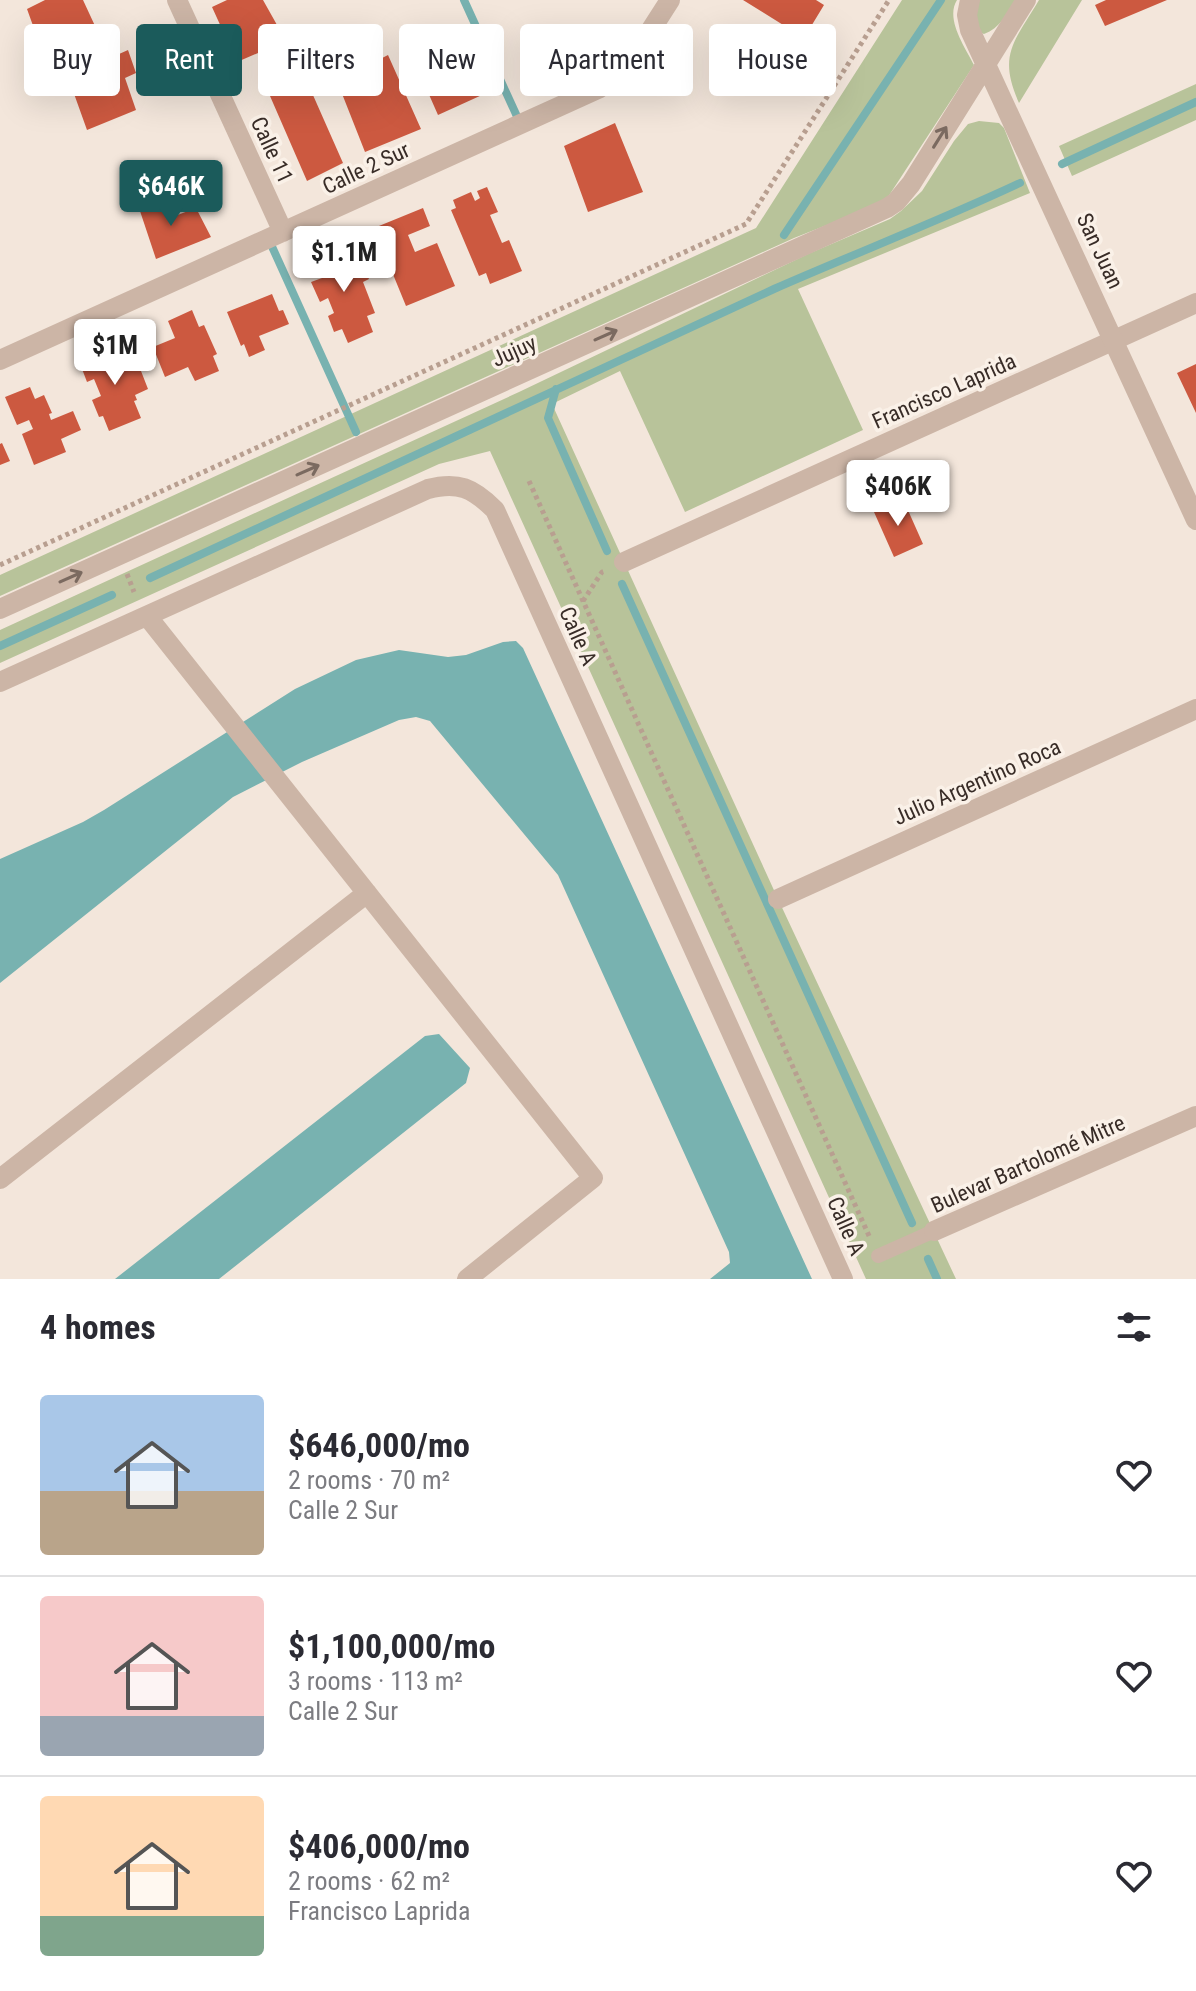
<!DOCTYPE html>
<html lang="en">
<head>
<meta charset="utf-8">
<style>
  :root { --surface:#fff; --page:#f2f2f3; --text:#2b2b33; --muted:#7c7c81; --line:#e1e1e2; --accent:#1b5b5b }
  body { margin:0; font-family:"Roboto Condensed",sans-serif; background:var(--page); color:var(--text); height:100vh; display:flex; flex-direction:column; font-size:30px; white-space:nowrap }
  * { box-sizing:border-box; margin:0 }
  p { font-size:26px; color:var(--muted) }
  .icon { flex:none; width:44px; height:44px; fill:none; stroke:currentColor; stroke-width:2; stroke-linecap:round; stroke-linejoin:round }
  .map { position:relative; height:1279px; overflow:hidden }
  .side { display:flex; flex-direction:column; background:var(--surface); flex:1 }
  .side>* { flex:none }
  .top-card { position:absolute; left:24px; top:24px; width:1148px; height:72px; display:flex; gap:16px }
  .price { position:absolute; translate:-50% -68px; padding:0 18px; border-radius:8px; background:#fff; color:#222; font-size:26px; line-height:52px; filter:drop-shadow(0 2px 4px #0008) }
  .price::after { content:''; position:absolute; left:50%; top:48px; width:24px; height:18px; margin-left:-12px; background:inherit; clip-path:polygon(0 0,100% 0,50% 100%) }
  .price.active { background:var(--accent); color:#fff }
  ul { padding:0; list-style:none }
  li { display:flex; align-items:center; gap:24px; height:200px; padding:0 40px }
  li+li { border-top:2px solid var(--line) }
  li span { display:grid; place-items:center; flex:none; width:224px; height:160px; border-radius:8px; color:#555 }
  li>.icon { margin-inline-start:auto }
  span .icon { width:96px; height:96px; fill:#fffc; stroke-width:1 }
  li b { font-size:34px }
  h2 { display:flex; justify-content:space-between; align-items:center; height:96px; padding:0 40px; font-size:34px }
  .chip { padding:0 28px; border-radius:8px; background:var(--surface); box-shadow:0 8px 32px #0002; font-size:28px; line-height:72px }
  .chip.active { background:var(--accent); color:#fff }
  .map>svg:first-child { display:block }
  .green { fill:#b8c39a }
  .water { fill:#78b2b0 }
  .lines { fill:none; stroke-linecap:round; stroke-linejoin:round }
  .stream { stroke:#78b2b0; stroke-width:8 }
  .building { fill:#cc5940 }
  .path { stroke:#b89f90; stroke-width:5; stroke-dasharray:4 4; stroke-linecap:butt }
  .service { stroke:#ccb5a6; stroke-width:14 }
  .minor { stroke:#ccb5a6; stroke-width:20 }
  .tertiary { stroke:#ccb5a6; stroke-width:20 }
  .oneway { stroke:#7b6a60 }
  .labels { text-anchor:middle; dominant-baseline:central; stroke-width:7; stroke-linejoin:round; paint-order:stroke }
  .street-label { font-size:22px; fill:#382c27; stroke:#faf1e8 }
</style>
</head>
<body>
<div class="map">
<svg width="1196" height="1279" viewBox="0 0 1196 1279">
  <rect width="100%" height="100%" fill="#f3e6db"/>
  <!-- green -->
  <path class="green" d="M 902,0 L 957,0 C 945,19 965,47 974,65 L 888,197 L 880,204 L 794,238 L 0,596 L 0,575 L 756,228 Z
    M 978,0 L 1016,0 C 1007,14 1000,28 984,34 L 979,32 L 975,12 Z
    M 1039,0 L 1082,0 L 1019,103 C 997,54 1015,41 1039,0 Z
    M 1196,84 L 1196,120 L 1072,176 L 1059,146 Z
    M 979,121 L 999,123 L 1004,128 L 1030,193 L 798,289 L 863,430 L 685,512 L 620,371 L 552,404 L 778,899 L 956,1279 L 866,1279 L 490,451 L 439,464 L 0,663 L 0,630 L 519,392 L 808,254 L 890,219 L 901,211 L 922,191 L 954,141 L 968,124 Z"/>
  <!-- water -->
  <path class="water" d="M 516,641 L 523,648 L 812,1279 L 710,1279 L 730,1263 L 729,1252 L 558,875 L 430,721 L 416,717 L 399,720 L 302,762 L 233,797 L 0,983 L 0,859 L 83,822 L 104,810 L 295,689 L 356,660 L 399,650 L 448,657 L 466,655 L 503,642 Z
    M 439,1034 L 470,1068 L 466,1083 L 219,1279 L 115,1279 L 425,1036 Z"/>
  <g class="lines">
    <!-- stream -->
    <path class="stream" d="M 464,0 L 520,123
      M 1062,164 L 1196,102
      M 784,235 L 941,0
      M 269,240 L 356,432
      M 556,389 L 548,418 L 607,551
      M 150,578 L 774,289 C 856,253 939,221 1020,183
      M 622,584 L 912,1223
      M 0,646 L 112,595
      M 928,1259 L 937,1279"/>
  </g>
  <!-- building -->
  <path class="building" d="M 45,0 L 83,0 L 102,41 L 74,52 L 61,24 L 36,34 L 27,9 Z
    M 227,0 L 263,0 L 286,41 L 237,62 L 212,7 Z
    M 743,0 L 816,0 L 824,5 L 804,38 Z
    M 1106,0 L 1167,0 L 1105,26 L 1095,5 Z
    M 434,36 L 444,60 L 474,46 L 493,90 L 438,115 L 408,47 Z
    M 128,50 L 136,73 L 125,78 L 136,110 L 87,130 L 68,77 Z
    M 388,55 L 421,129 L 365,152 L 337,81 Z
    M 305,77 L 343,163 L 307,181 L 270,96 Z
    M 615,123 L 643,192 L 588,212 L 564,146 Z
    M 487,187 L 498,212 L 490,215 L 502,243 L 509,240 L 522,271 L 490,284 L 486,273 L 479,276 L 451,210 L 456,208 L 453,200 L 471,192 L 475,201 L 480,198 L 477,191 Z
    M 158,194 L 167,219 L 196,208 L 211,237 L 156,259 L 138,205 Z
    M 423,208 L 430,226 L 408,235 L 415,252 L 437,243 L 455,286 L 406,306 L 374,228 Z
    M 340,246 L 349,266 L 361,261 L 369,279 L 363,282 L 375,313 L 367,316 L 373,332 L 348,343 L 342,329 L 334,332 L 328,316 L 334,313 L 328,298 L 320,302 L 311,282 L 322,278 L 313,257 Z
    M 272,294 L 279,311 L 283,310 L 289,324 L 259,336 L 265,350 L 249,357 L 244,344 L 241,346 L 227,312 Z
    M 192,310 L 199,327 L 204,325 L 217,354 L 213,356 L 219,371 L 195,381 L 188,367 L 165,377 L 153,347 L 175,338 L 168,321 Z
    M 110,348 L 115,361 L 134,353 L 148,389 L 135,395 L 137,400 L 134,401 L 141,418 L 109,431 L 103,416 L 99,417 L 92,400 L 101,396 L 94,379 L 87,382 L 79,361 Z
    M 1196,364 L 1196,413 L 1177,373 Z
    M 30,387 L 35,399 L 44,395 L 52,413 L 49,414 L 51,420 L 73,411 L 81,430 L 61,439 L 66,452 L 34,465 L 22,434 L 33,429 L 29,420 L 17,425 L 5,397 Z
    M 2,443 L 10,461 L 0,465 L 0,444 Z
    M 903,499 L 923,544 L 894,557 L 874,512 Z"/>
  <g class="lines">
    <!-- path -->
    <path class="path" d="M 529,481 L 870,1238
      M 0,565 L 746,224 L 889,0
      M 127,574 L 134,592
      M 583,601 L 602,572 L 605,571"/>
    <!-- service -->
    <path class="service" d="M 878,1256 L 934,1231"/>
    <!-- minor -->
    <path class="minor" d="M 177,0 L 283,232
      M 0,360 L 598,89 L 619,74 L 638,50 L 670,0
      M 624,562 L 1196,303
      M 147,616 L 593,1178 L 467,1279
      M 0,682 L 428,489 C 458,481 473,488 495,510 L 843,1279
      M 778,899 L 1196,709
      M 0,1179 L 367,893
      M 934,1231 L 1196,1116"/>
    <!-- tertiary -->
    <path class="tertiary" d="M 970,0 L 967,15 L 970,30 L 1196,520
      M 0,609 L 887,208 L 896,202 L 911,184 L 1026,0"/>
  </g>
  <!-- one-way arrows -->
  <defs><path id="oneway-shaft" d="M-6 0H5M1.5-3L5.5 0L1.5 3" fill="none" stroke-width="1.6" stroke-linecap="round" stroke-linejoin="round" transform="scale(2)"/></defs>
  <g class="oneway">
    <use href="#oneway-shaft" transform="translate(940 137) rotate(-58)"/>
    <use href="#oneway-shaft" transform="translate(606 335) rotate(-24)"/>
    <use href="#oneway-shaft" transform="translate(308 470) rotate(-24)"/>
    <use href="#oneway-shaft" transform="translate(71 577) rotate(-24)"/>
  </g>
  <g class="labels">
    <!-- street labels -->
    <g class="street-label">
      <text transform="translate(272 150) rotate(65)">Calle 11</text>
      <text transform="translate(366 168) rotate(-25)">Calle 2 Sur</text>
      <text transform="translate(1100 251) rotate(65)">San Juan</text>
      <text transform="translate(514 351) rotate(-24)">Jujuy</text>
      <text transform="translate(944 391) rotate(-24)">Francisco Laprida</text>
      <text transform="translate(578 636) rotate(66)">Calle A</text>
      <text transform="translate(977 782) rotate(-24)">Julio Argentino Roca</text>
      <text transform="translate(1028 1164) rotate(-24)">Bulevar Bartolomé Mitre</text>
      <text transform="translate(846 1226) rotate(66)">Calle A</text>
    </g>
  </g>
</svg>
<b class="price active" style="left:171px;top:228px">$646K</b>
<b class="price" style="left:344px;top:294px">$1.1M</b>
<b class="price" style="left:115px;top:387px">$1M</b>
<b class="price" style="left:898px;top:528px">$406K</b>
<div class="top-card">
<a class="chip">Buy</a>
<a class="chip active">Rent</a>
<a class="chip">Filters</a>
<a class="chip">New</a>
<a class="chip">Apartment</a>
<a class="chip">House</a>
</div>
</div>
<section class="side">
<h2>4 homes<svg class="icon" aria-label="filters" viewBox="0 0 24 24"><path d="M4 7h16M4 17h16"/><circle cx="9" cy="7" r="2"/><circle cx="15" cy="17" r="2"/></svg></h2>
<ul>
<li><span style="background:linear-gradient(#a9c7e8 60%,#b9a48a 0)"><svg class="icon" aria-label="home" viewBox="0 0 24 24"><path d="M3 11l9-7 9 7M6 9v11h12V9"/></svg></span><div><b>$646,000/mo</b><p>2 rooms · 70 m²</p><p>Calle 2 Sur</p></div><svg class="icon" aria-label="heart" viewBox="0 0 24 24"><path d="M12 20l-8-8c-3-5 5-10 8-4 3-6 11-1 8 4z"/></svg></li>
<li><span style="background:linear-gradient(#f6c9c9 75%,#9aa5b1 0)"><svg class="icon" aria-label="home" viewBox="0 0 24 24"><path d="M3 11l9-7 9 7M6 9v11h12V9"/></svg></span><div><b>$1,100,000/mo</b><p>3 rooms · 113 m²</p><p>Calle 2 Sur</p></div><svg class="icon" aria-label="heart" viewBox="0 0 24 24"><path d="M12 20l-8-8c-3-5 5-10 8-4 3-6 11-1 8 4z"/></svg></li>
<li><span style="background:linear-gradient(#ffd9b3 75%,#7fa58c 0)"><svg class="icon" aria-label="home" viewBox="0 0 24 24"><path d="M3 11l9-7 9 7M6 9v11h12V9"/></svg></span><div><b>$406,000/mo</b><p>2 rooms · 62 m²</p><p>Francisco Laprida</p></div><svg class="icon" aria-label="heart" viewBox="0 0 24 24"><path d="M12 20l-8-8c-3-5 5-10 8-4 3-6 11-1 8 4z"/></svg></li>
</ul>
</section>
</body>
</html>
